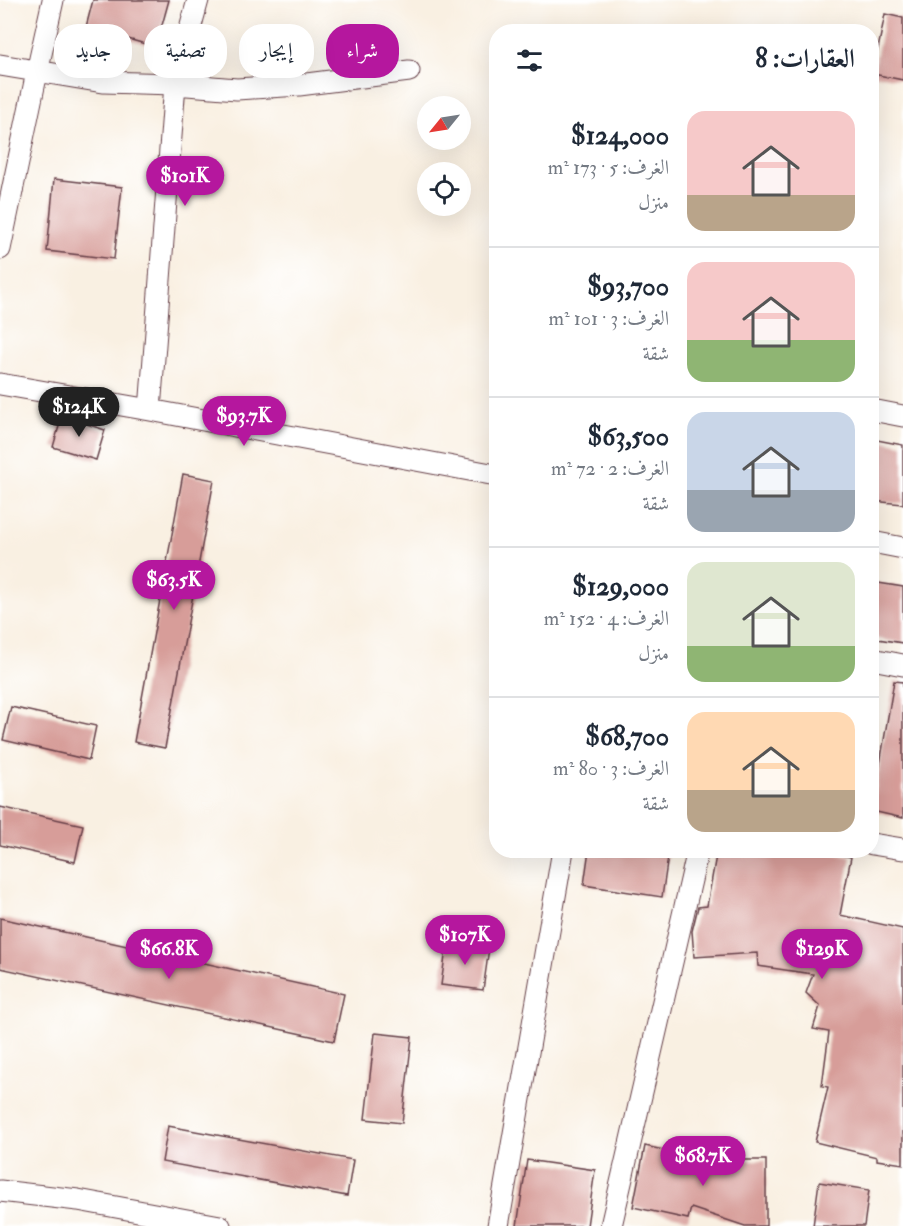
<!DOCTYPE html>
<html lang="ar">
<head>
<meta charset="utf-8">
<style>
  :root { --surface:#fff; --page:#f2f2f3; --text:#1f2937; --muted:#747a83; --line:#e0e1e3; --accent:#b5179e }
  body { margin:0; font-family:"IM FELL Double Pica",Amiri,serif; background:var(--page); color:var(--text); direction:rtl; height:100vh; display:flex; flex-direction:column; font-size:22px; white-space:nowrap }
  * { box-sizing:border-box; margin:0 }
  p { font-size:20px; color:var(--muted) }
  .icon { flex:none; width:33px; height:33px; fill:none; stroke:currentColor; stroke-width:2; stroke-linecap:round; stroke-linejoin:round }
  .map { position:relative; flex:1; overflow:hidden; direction:ltr }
  .side { position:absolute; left:489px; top:24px; width:390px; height:834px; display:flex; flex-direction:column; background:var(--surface); border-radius:24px; box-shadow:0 6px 24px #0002; direction:rtl }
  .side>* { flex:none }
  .top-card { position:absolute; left:18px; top:24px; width:381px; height:54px; direction:rtl; display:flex; gap:12px }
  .needle { width:39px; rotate:240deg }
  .fabs { position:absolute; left:417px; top:96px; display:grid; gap:12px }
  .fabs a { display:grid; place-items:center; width:54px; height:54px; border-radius:50%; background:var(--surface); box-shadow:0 6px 24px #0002; font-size:30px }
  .price { position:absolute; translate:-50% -51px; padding:0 14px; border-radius:21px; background:var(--accent); color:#fff; font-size:20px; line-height:39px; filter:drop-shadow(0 2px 3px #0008) }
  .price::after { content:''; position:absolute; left:50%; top:36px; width:18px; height:14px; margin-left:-9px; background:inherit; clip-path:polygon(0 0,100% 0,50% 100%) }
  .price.active { background:#222; color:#fff }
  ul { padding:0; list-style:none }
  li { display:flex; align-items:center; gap:18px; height:150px; padding:0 24px }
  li+li { border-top:2px solid var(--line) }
  li span { display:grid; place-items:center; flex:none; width:168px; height:120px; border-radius:18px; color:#555 }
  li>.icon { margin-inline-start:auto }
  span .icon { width:72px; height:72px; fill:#fffc; stroke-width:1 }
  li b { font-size:26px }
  h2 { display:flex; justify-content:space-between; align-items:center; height:72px; padding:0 24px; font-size:26px }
  .pill { padding:0 21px; border-radius:24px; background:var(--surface); box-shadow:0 6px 24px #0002; font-size:21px; line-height:54px }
  .pill.active { background:var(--accent); color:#fff }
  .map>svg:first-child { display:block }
  .building { fill:#d79d99 }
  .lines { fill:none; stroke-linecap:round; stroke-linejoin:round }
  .minor-casing { stroke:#643e46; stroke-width:23 }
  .minor { stroke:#fff; stroke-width:21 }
</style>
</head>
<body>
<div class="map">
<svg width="903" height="1226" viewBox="0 0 903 1226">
  <rect width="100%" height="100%" fill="#fff"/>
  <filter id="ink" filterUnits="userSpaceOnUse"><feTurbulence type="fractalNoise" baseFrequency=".0167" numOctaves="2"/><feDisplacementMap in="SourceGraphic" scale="12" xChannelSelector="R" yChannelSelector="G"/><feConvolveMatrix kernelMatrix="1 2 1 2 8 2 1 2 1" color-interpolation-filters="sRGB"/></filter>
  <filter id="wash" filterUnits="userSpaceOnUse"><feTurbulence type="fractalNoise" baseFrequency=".008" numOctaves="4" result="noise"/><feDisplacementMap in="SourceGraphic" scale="24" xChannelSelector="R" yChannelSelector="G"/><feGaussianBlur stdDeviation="1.35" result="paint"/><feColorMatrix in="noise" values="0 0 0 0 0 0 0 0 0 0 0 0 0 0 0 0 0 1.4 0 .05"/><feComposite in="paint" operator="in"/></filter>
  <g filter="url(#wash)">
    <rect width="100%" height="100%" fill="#f9f0e2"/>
    <g id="blocks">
      <!-- building -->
      <path class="building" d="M 93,0 L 169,0 L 156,47 L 86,27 Z
        M 885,14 L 903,18 L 903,80 L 873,74 Z
        M 54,179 L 122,187 L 114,259 L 47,251 Z
        M 62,416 L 105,430 L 96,460 L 53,447 Z
        M 872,439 L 903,445 L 903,504 L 872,501 Z
        M 183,474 L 214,480 L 165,748 L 134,742 Z
        M 872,582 L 903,587 L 903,643 L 872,638 Z
        M 894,681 L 903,682 L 903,818 L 872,811 Z
        M 11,707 L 96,726 L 89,760 L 3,740 Z
        M 0,807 L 83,825 L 75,862 L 0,845 Z
        M 589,850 L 669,850 L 662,897 L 584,885 Z
        M 717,850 L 815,850 L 851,857 L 840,915 L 903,929 L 903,1164 L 877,1160 L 877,1157 L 815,1142 L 828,1087 L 822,1086 L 829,1032 L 813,1029 L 820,1006 L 806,993 L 813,974 L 758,966 L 757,953 L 694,957 L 692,931 L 698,907 L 707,906 Z
        M 0,918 L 344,994 L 334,1041 L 0,968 Z
        M 447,942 L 489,948 L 483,990 L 441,985 Z
        M 375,1033 L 412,1037 L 402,1123 L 365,1119 Z
        M 168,1126 L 353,1160 L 347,1196 L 162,1162 Z
        M 645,1146 L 710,1160 L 766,1160 L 766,1226 L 745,1226 L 691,1208 L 688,1219 L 633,1207 Z
        M 527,1160 L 595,1170 L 587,1226 L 517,1226 Z
        M 819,1182 L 869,1190 L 864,1226 L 813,1226 Z"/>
    </g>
  </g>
  <g filter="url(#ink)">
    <use href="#blocks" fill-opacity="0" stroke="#643e46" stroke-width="1.5"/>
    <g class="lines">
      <!-- minor casing -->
      <g class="minor-casing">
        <path id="minor" d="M 0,65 L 103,82 L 175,84 L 237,89 L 299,85 L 409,71
          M 0,249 L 37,72 L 53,0
          M 0,384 L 150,410 L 496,475
          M 150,410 L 175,84 L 198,0
          M 872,410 L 903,416
          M 872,542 L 903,548
          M 872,659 L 903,665
          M 872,844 L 903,849
          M 0,1191 L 78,1200 L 220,1226
          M 498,1226 L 563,850
          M 611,1226 L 698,850"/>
      </g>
      <!-- minor -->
      <use href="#minor" class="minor"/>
    </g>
  </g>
</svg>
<div class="fabs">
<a><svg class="needle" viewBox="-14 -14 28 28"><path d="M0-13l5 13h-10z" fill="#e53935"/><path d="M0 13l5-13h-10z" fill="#747a83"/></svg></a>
<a><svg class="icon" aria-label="locate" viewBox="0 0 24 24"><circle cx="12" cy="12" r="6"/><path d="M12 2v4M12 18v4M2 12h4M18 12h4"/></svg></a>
</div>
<b class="price" style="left:185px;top:207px">$101K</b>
<b class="price active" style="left:79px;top:438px">$124K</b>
<b class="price" style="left:244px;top:447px">$93.7K</b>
<b class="price" style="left:174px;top:611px">$63.5K</b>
<b class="price" style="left:465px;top:966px">$107K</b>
<b class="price" style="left:169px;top:980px">$66.8K</b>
<b class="price" style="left:822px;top:980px">$129K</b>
<b class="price" style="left:703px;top:1187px">$68.7K</b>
<div class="top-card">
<a class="pill active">شراء</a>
<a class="pill">إيجار</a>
<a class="pill">تصفية</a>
<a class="pill">جديد</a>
</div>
<section class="side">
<h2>العقارات: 8<svg class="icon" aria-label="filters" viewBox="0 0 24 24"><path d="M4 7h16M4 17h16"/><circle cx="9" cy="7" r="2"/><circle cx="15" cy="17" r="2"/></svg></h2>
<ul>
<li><span style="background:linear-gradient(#f6c9c9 70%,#b9a48a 0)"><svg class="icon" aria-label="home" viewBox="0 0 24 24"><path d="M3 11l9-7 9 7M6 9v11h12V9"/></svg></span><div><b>$124,000</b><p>الغرف: 5 · 173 m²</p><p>منزل</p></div></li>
<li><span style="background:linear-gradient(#f6c9c9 65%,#8fb573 0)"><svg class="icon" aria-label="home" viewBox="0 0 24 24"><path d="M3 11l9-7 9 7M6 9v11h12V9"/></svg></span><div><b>$93,700</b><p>الغرف: 3 · 101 m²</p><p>شقة</p></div></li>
<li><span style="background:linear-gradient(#c9d6e8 65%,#9aa5b1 0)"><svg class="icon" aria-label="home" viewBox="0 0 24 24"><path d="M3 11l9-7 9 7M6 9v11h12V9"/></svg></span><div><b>$63,500</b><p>الغرف: 2 · 72 m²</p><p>شقة</p></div></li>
<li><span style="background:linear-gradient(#dfe7d0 70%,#8fb573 0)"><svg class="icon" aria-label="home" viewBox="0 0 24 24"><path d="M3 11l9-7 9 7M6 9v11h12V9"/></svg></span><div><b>$129,000</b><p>الغرف: 4 · 152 m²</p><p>منزل</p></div></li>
<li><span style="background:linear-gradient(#ffd9b3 65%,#b9a48a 0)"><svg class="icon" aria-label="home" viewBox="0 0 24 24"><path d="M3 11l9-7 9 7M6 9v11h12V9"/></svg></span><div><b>$68,700</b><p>الغرف: 3 · 80 m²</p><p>شقة</p></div></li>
</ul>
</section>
</div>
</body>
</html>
